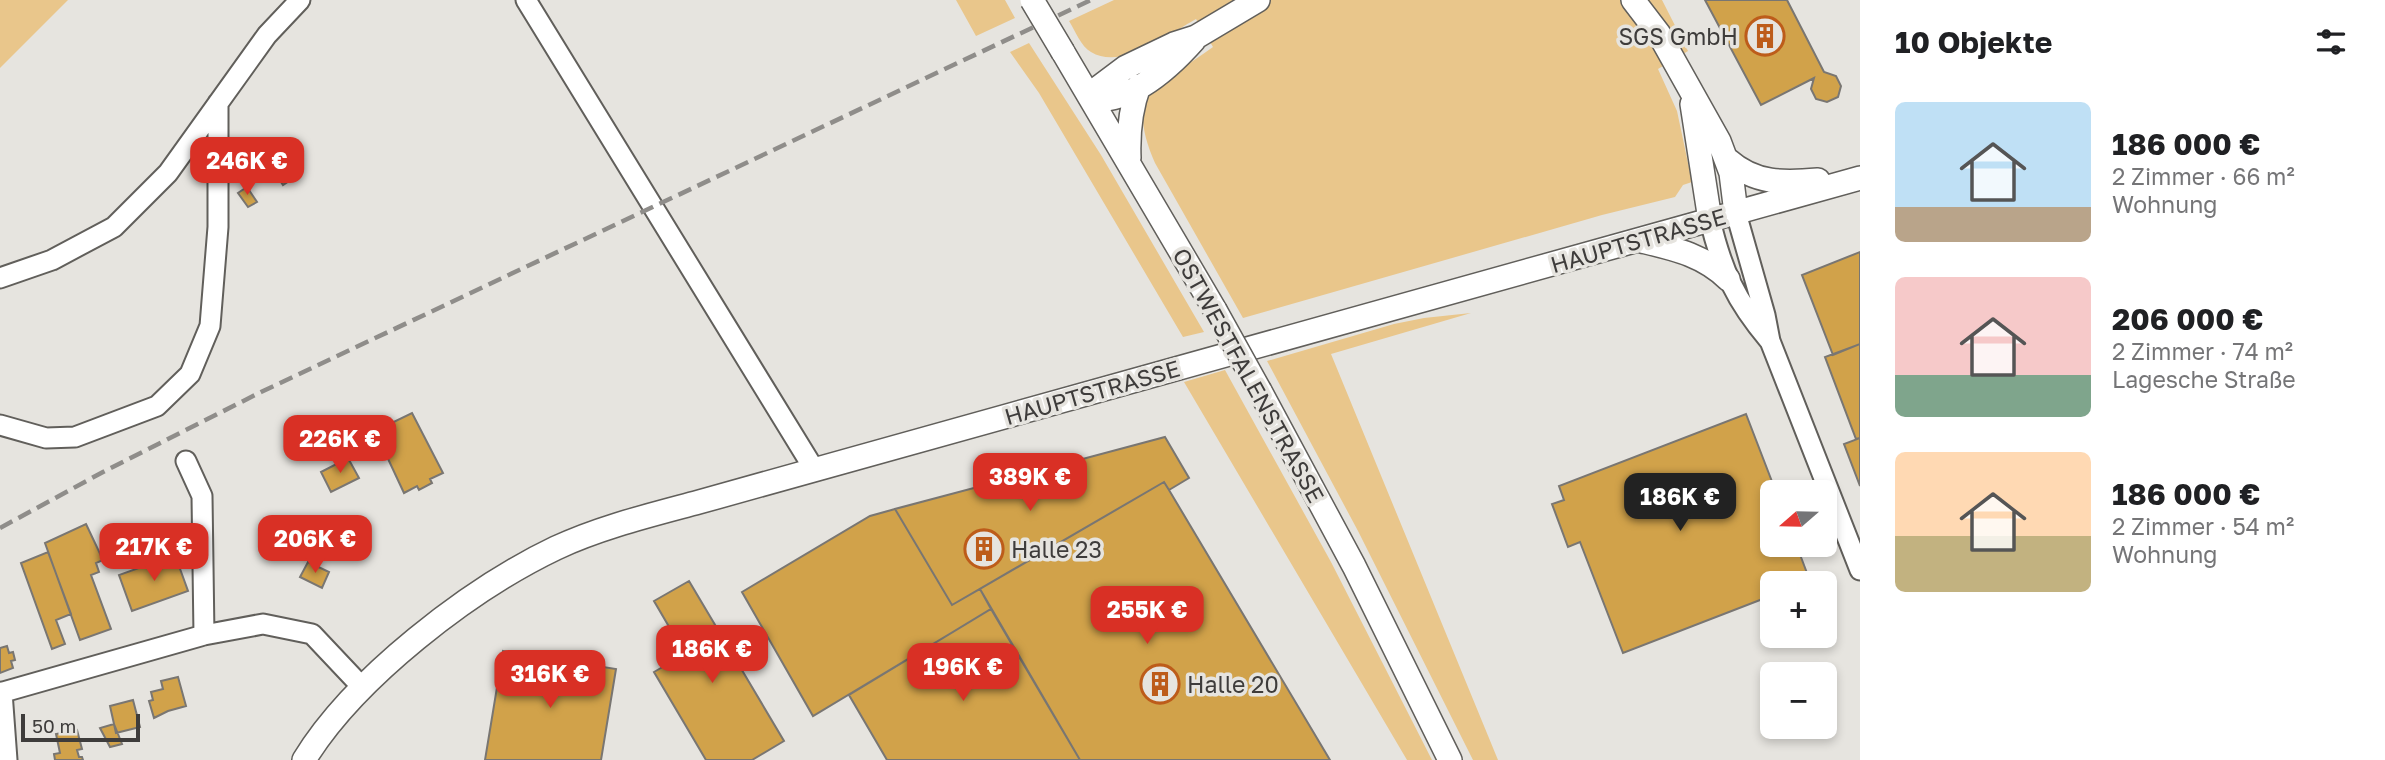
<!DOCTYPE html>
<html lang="de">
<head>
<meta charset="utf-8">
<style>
  :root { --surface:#fff; --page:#f6f6f6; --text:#202124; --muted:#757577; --accent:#d93025 }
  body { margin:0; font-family:"Golos Text",sans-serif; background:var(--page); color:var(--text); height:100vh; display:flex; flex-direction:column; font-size:26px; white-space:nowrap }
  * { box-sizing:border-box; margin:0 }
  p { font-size:23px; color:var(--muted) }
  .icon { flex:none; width:38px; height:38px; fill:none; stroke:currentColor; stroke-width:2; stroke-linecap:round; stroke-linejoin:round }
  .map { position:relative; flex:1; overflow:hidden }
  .side { display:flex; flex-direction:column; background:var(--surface); width:525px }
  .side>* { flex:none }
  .needle { width:46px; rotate:250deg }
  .controls { position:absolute; left:1760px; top:480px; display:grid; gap:14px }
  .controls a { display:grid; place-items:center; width:77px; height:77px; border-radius:10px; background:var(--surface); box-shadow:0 4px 10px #0003; font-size:35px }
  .scale { position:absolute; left:21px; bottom:18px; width:119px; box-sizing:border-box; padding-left:7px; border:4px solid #3e3c3b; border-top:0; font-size:19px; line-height:24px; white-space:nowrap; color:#3e3c3b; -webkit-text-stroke:5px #e6e4df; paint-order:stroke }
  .price { position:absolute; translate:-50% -60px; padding:0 16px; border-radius:14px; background:var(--accent); color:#fff; font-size:23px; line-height:46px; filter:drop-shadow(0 2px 4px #0008) }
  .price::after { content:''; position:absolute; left:50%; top:42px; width:21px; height:16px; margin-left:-10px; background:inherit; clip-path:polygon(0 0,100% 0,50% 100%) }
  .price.selected { background:#222; color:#fff }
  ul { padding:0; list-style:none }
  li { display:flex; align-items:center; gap:21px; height:175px; padding:0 35px }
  li span { display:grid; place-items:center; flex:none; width:196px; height:140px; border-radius:10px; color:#555 }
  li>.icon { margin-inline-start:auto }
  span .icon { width:84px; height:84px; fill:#fffc; stroke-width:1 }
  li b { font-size:30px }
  h2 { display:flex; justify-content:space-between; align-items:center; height:84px; padding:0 35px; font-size:30px }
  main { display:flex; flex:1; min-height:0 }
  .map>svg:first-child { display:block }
  .green { fill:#e9c68b }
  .building { fill:#d1a24a; stroke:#797672; stroke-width:2 }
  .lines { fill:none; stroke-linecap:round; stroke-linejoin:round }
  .minor-casing { stroke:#615f5b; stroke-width:23 }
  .major-casing { stroke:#615f5b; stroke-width:26 }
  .minor { stroke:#fff; stroke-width:19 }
  .major { stroke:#fff; stroke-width:23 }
  .rail { stroke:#8f8d8a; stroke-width:4.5; stroke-dasharray:14 7; stroke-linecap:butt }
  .major-bridge-casing { stroke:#615f5b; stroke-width:26; stroke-linecap:butt }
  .major-bridge { stroke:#fff; stroke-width:23 }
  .labels { text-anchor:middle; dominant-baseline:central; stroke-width:7; stroke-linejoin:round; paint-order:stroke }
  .poi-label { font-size:23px; fill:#3e3c3b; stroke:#e6e4df; text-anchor:start }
  .street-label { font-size:23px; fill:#3e3c3b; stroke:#e6e4df }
</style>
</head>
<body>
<main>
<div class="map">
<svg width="1860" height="760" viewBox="0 0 1860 760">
  <rect width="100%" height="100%" fill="#e6e4df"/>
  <!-- green -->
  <path class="green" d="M 0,0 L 68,0 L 0,68 Z
    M 956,0 L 1005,0 L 1015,18 L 976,36 Z
    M 1114,0 L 1662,0 L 1688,51 L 1658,69 L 1677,111 L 1692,182 L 1683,185 L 1675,197 L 1602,215 L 1243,318 L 1155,163 C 1122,87 1162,85 1213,47 L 1196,19 C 1169,34 1122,71 1091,52 C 1081,47 1075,30 1069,21 Z
    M 1029,43 L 1101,155 L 1204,332 L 1183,337 L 1039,93 L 1010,52 Z
    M 1471,313 L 1331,354 L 1498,760 L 1473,760 L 1358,531 L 1267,361 L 1394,324 L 1424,318 Z
    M 1225,370 L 1331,562 L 1432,760 L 1407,760 L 1184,382 Z"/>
  <!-- building -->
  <path class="building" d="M 1705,0 L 1787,0 L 1824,72 L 1836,76 L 1841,86 L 1838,97 L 1827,102 L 1816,99 L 1811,89 L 1814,78 L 1761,105 Z
    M 256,140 L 274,166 L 266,172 L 259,162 L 248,169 L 255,179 L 247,184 L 229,159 Z
    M 283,165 L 292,179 L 283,185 L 274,171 Z
    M 247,187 L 257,202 L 248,207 L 238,193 Z
    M 1860,252 L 1860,344 L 1833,355 L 1802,275 Z
    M 1860,344 L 1860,438 L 1856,439 L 1825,357 Z
    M 412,413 L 443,473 L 430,479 L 432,483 L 419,490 L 417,486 L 404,493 L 375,431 Z
    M 1746,414 L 1776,492 L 1773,492 L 1773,544 L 1796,544 L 1810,581 L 1773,583 L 1773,595 L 1623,653 L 1580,542 L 1568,547 L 1552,504 L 1564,500 L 1559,486 Z
    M 1165,437 L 1189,478 L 1169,490 L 1164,482 L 952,605 L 895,509 Z
    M 1860,438 L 1860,486 L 1844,444 Z
    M 348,458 L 359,478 L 331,492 L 321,472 Z
    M 1164,482 L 1169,490 L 1330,760 L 1080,760 L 980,589 Z
    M 895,509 L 952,605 L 980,589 L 991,609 L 813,716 L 742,592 L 870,516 Z
    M 86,524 L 103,560 L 96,563 L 99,572 L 91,575 L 111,629 L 80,640 L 45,543 Z
    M 48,552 L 71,614 L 56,620 L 65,644 L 52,649 L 21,563 Z
    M 175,555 L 188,591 L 132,611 L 119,575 Z
    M 308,562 L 329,572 L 322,588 L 300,577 Z
    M 689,581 L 784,741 L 752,760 L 706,760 L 654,672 L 685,654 L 654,601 Z
    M 991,609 L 1080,760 L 887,760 L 849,695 Z
    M 7,646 L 9,653 L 13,652 L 15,660 L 11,661 L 13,668 L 0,673 L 0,648 Z
    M 503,651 L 616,669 L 601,760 L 485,760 Z
    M 178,677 L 186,706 L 168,711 L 154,718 L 149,701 L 153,700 L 151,692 L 163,689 L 161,681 Z
    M 133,700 L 140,727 L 116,733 L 110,706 Z
    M 114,724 L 122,744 L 110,747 L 100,728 Z
    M 77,730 L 82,749 L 77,750 L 79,757 L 82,757 L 83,760 L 55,760 L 54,754 L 60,753 L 56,734 Z"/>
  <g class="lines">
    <!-- minor casing -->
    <g class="minor-casing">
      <path id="minor" d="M 526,0 L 814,469
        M 1736,213 L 1765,315 L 1770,341 L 1860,570
        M 1710,220 C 1722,271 1736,301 1769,340
        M 0,278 L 52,260 L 114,227 L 168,173 L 267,35 L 300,0
        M 0,425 L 46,438 L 75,437 L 157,406 L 190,374 L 210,326 L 218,227 L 218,103
        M 186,461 L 202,496 L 204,635
        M 2,692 L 7,760
        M 0,693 L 204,635 L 263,624 L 312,634 L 362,687"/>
    </g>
    <!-- major casing -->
    <g class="major-casing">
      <path id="major" d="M 1633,0 L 1659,34 L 1719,141 L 1731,173 L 1736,213
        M 1063,52 L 1215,310
        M 1092,99 L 1098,88 L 1126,67 L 1174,44 L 1196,37 L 1258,0
        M 1092,99 C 1131,103 1170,67 1194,40
        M 1692,104 L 1710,220
        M 1129,158 C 1128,132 1130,110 1139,86
        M 1728,160 C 1755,184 1784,183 1818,180
        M 1642,241 C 1675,249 1703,255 1728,279
        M 1260,391 L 1354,566 L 1450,760
        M 304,760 C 354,678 470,589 556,548 C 601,527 651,515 699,502 L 1860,178"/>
    </g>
    <!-- minor -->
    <use href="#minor" class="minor"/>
    <!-- major -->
    <use href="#major" class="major"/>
    <!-- rail -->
    <path class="rail" d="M 0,528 L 103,472 L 261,392 L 1091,0"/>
    <!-- major-bridge casing -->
    <g class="major-bridge-casing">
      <path id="major-bridge" d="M 1032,0 L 1063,52
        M 1215,310 L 1260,391"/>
    </g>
    <!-- major-bridge -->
    <use href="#major-bridge" class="major-bridge"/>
  </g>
  <!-- icons -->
  <defs>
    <g id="building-ring" transform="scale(2.0125)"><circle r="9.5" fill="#e6e4df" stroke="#bd5c1a" stroke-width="1.5"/><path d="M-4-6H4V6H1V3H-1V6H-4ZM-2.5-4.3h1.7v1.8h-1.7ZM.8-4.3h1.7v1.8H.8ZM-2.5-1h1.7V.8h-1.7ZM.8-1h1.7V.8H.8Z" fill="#bd5c1a"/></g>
  </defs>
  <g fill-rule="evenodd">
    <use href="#building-ring" x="1765" y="36"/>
    <use href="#building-ring" x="984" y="549"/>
    <use href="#building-ring" x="1160" y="684"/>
  </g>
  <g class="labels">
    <!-- poi labels -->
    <g class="poi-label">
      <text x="1738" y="36" text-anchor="end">SGS GmbH</text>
      <text x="1011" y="549">Halle 23</text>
      <text x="1187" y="684">Halle 20</text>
    </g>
    <!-- street labels -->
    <g class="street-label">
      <text transform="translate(1638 240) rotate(-16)">HAUPTSTRASSE</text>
      <text transform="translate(1249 375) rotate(61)">OSTWESTFALENSTRASSE</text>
      <text transform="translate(1092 392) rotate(-16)">HAUPTSTRASSE</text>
    </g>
  </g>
</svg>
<div class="controls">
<a><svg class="needle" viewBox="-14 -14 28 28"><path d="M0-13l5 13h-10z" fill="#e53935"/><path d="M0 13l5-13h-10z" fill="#757577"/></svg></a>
<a>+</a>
<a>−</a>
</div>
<div class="scale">50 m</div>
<b class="price" style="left:247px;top:197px">246K €</b>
<b class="price" style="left:340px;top:475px">226K €</b>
<b class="price" style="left:1030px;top:513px">389K €</b>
<b class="price selected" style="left:1680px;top:533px">186K €</b>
<b class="price" style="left:315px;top:575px">206K €</b>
<b class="price" style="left:154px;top:583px">217K €</b>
<b class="price" style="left:1147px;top:646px">255K €</b>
<b class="price" style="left:712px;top:685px">186K €</b>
<b class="price" style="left:963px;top:703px">196K €</b>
<b class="price" style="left:550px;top:710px">316K €</b>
</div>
<section class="side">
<h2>10 Objekte<svg class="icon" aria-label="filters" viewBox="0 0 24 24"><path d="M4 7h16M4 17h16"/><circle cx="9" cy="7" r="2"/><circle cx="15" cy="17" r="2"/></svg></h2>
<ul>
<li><span style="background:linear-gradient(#bfe0f5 75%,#b9a48a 0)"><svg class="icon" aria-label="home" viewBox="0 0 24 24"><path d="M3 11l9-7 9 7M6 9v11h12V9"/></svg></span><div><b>186 000 €</b><p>2 Zimmer · 66 m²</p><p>Wohnung</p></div></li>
<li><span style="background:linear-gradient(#f6c9c9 70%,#7fa58c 0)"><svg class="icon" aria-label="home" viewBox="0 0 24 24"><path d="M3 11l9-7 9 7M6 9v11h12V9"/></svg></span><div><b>206 000 €</b><p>2 Zimmer · 74 m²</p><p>Lagesche Straße</p></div></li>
<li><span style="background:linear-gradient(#ffd9b3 60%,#c2b280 0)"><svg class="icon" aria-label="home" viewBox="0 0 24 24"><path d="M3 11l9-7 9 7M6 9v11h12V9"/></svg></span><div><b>186 000 €</b><p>2 Zimmer · 54 m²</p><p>Wohnung</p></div></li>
</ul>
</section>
</main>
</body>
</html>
